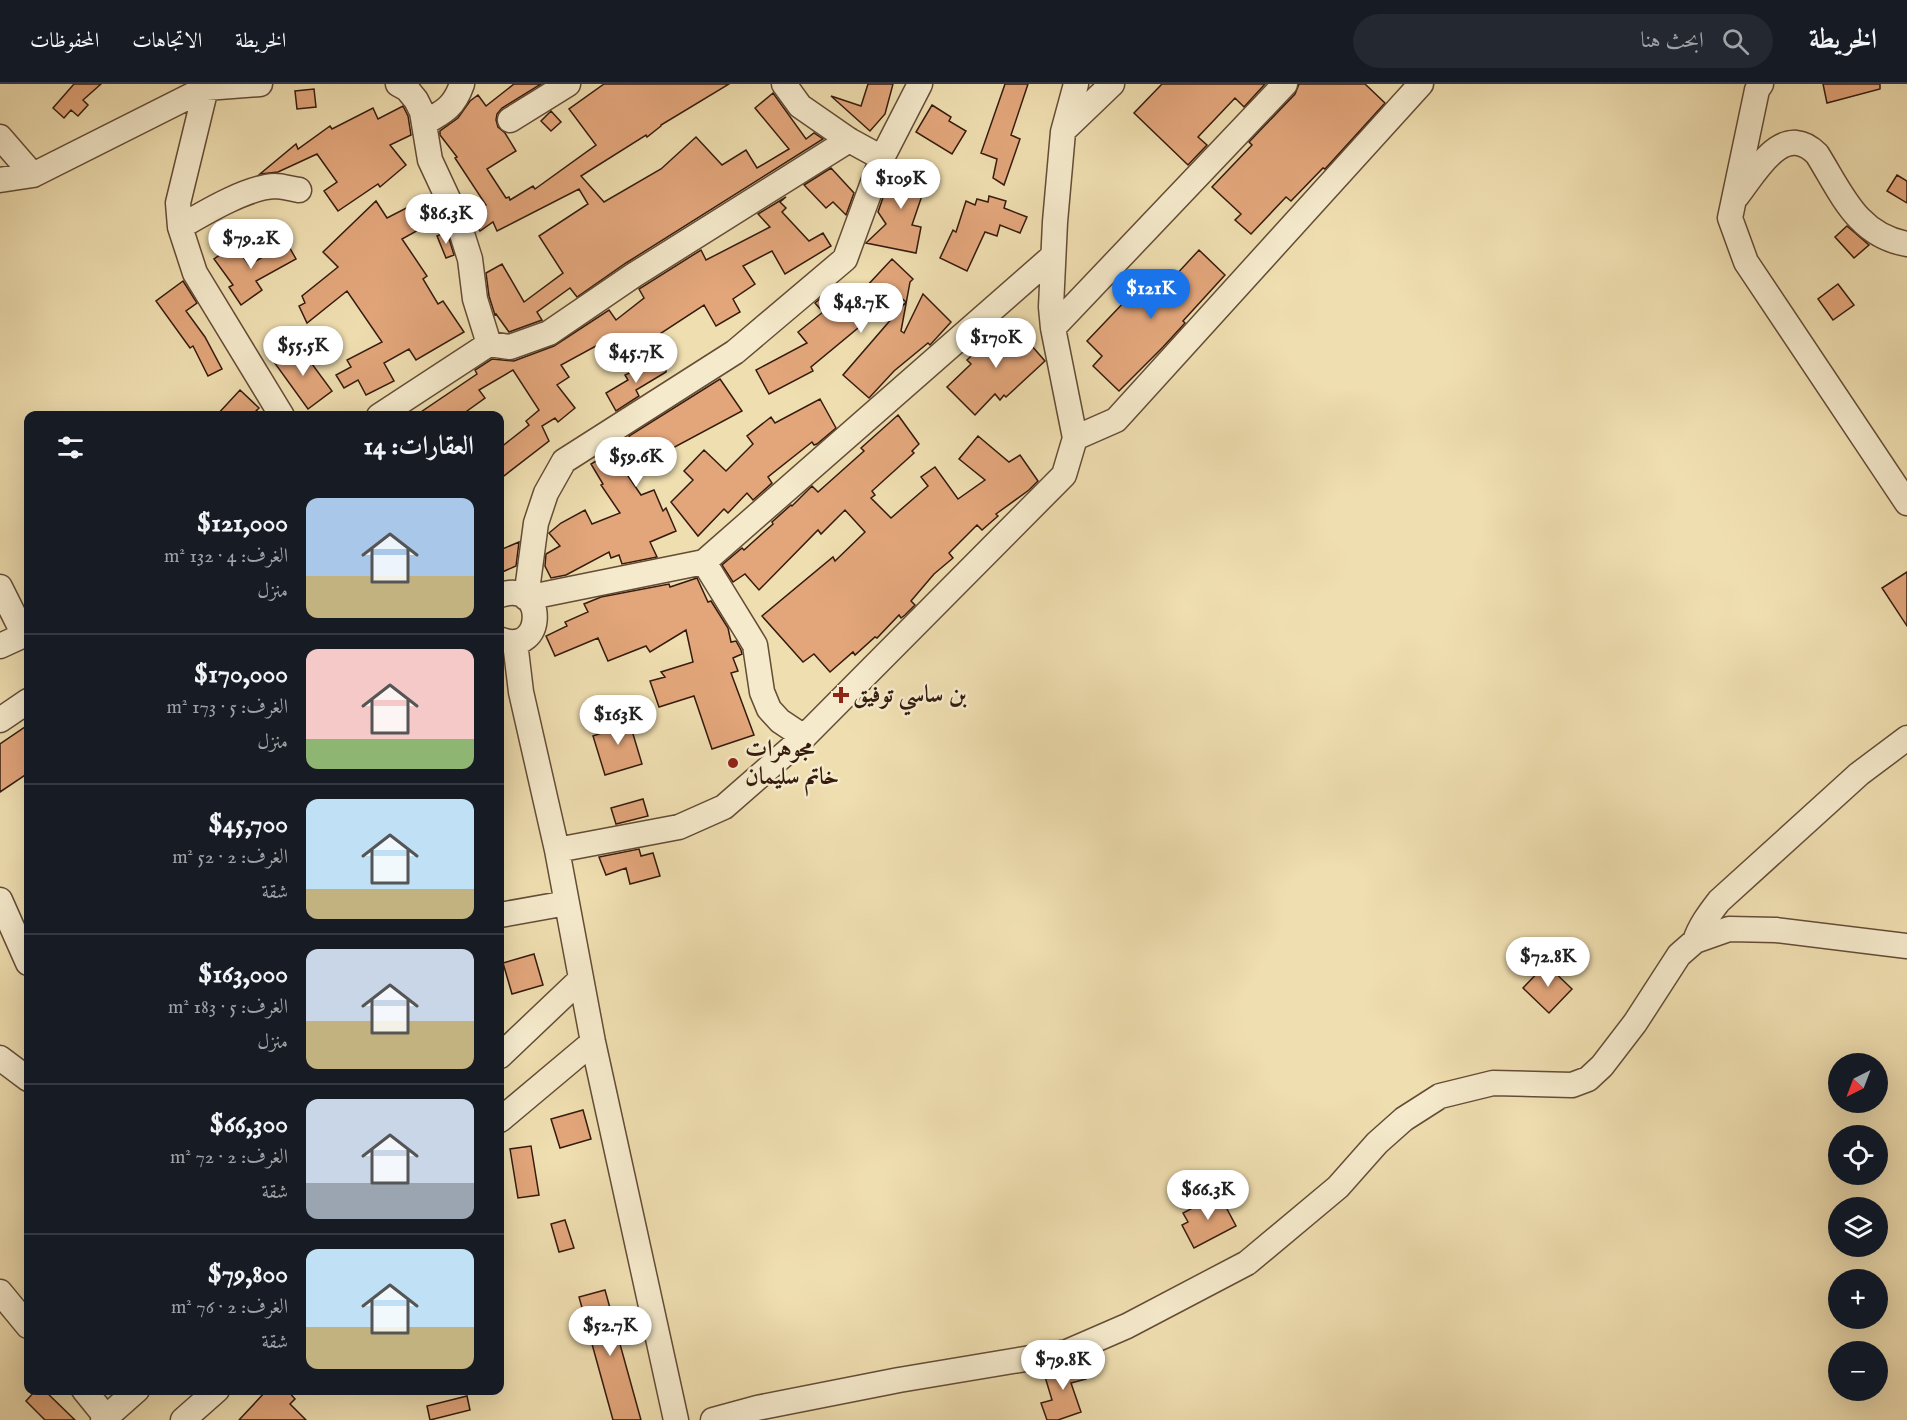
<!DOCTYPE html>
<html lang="ar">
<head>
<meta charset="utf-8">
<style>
  :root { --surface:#171b24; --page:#242831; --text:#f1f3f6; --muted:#9ea1a6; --line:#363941; --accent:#1a73e8 }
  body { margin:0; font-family:"IM FELL English",Amiri,serif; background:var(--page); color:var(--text); direction:rtl; height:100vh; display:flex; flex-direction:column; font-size:22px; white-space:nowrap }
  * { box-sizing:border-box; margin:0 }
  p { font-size:20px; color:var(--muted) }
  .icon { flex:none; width:33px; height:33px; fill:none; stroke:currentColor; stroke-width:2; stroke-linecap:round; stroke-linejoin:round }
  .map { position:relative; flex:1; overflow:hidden; direction:ltr }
  .panel { position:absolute; left:24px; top:327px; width:480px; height:984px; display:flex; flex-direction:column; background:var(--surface); border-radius:12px; box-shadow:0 6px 24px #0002; direction:rtl }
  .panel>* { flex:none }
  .needle { width:39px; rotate:222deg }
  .buttons { position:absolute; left:1828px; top:969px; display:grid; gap:12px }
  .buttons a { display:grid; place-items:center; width:60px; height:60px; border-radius:50%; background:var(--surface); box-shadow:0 6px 24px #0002; font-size:30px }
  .price { position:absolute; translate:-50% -51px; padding:0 14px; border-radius:21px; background:#fff; color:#222; font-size:20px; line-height:39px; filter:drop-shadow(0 2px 3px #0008) }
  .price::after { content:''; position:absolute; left:50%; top:36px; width:18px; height:14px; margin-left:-9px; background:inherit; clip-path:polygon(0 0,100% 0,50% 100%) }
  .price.selected { background:var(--accent); color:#fff }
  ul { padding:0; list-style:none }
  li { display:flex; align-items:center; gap:18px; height:150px; padding:0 30px }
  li+li { border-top:2px solid var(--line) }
  li span { display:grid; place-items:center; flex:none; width:168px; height:120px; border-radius:12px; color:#555 }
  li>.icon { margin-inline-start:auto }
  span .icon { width:72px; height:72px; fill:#fffc; stroke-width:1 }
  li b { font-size:26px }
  h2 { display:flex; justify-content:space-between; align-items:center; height:72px; padding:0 30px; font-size:26px }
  header { display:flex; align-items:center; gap:36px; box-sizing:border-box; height:84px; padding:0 30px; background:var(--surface); border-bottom:2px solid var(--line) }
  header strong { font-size:28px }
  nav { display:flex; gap:33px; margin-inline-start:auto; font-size:21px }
  .search { width:420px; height:54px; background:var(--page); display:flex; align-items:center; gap:15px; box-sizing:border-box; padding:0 21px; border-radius:33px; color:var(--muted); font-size:22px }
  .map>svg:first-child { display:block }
  .building { fill:#e3a67b; stroke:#351b0e; stroke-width:1.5 }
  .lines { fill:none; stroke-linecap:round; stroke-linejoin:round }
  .minor-casing { stroke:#644c36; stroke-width:27 }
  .minor { stroke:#f5eacc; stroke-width:24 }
  .poi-dot { fill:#8f2418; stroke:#f5eacc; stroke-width:2 }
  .labels { text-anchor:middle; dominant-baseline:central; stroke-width:5; stroke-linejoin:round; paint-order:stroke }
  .poi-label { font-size:24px; font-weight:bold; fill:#351b0e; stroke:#f5eacc; text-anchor:start }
</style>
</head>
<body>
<header>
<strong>الخريطة</strong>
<div class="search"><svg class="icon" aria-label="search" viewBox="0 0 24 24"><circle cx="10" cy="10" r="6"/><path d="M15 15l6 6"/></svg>ابحث هنا</div>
<nav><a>الخريطة</a><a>الاتجاهات</a><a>المحفوظات</a></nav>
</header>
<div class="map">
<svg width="1907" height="1336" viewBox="0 0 1907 1336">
  <rect width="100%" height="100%" fill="#efdeb0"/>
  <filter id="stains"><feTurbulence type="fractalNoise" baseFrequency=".00333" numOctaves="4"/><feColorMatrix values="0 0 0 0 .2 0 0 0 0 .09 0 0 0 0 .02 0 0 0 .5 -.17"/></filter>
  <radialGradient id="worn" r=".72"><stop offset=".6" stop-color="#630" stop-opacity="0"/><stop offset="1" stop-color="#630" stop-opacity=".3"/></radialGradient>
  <!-- building -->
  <path class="building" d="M 74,0 L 101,0 L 83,16 L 88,21 L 78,32 L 71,26 L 64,34 L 53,24 Z
    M 514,0 L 541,0 L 502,24 L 497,30 L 496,36 L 498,43 L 505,49 L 516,67 L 487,85 L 506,114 L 509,113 L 510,116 L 533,102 L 535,105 L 596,61 L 569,25 L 604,0 L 729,0 L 661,41 L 661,42 L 647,53 L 646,51 L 581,92 L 604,118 L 661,85 L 696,53 L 722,81 L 746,66 L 757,84 L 789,65 L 755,24 L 773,9 L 806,55 L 814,49 L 823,55 L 626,179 L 577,213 L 570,204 L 537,228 L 542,236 L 509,248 L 496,230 L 495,231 L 489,212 L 486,189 L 502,180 L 524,218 L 563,189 L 539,152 L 588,120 L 579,105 L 497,147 L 493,138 L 480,147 L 473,138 L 473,131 L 486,121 L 455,74 L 457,73 L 440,51 L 440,47 L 458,34 L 470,17 L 478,11 L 486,22 Z
    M 868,0 L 893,0 L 885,30 L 870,47 L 831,12 L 861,22 Z
    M 1005,0 L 1028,0 L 1011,51 L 1020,55 L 1004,101 L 993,94 L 997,75 L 981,69 Z
    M 1162,0 L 1265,0 L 1244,23 L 1235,14 L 1198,53 L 1207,61 L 1188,81 L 1134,29 Z
    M 1299,0 L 1365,0 L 1385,19 L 1325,85 L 1323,84 L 1291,117 L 1286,113 L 1251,150 L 1235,136 L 1241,130 L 1212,103 L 1252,61 L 1249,58 L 1295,10 Z
    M 1823,0 L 1880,0 L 1880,5 L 1827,19 Z
    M 314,5 L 316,23 L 297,25 L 295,7 Z
    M 932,21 L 951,33 L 949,37 L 966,47 L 952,70 L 916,48 Z
    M 403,22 L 408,32 L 411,51 L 390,61 L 406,81 L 380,103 L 378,100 L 338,127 L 324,107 L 337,98 L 317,70 L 278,88 L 260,90 L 296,60 L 298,65 L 330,42 L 332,45 L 373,24 L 378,35 Z
    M 551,27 L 561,38 L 551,47 L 541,37 Z
    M 895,79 L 929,91 L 912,141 L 921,143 L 916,169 L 866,159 L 886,140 L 878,128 Z
    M 831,84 L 854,109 L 846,131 L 833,118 L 826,124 L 804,101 Z
    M 1897,91 L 1907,97 L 1907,119 L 1887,107 Z
    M 989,112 L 1006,117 L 1004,124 L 1027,133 L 1020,149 L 1000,141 L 997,152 L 985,148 L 967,187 L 940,174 L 953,146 L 956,148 L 966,117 L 975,121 L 977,115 L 988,118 Z
    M 786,113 L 780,118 L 786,124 L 782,128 L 809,157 L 823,149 L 831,162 L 785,190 L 772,167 L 743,182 L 755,200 L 733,215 L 740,228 L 716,242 L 704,221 L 617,278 L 605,257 L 561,281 L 569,293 L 557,301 L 575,324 L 558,338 L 555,334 L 542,342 L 549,357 L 500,395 L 500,364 L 529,341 L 526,337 L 539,326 L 513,286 L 479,306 L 485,314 L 460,332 L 415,332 L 477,290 L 475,286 L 492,275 L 514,277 L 554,262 L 609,226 L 616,236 L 644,214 L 639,205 L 701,166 L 706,176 L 770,143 L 758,130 Z
    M 376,117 L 387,134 L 420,117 L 431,139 L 402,155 L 427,192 L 423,195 L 438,220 L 443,217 L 464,248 L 416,276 L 409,265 L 384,279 L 394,297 L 366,311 L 358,296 L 344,304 L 336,291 L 351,283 L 347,276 L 382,258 L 347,207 L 307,239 L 299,222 L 305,219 L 302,212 L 338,183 L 323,168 Z
    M 1847,142 L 1869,161 L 1854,174 L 1835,153 Z
    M 447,148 L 454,171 L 446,174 L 437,152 Z
    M 287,159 L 296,175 L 256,197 L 262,206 L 241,221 L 229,203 L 233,201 L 214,175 L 234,161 L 249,181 Z
    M 1199,166 L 1225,191 L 1183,237 L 1185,239 L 1163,263 L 1119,307 L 1093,282 L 1102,272 L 1087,257 L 1148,193 L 1162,206 Z
    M 892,175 L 913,195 L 910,198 L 901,247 L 904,249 L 923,210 L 951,238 L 930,261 L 928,259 L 894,287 L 869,314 L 843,291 L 906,218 L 898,211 L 811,283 L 813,287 L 769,310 L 756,286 L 807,259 L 798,248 L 823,228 L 815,219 L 835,202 L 850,220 Z
    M 183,197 L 197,219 L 186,227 L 205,253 L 222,285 L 208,292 L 193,262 L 190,264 L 156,217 Z
    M 1838,200 L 1854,221 L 1833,236 L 1818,215 Z
    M 1009,236 L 1045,277 L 1006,313 L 1004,311 L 1000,316 L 995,310 L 975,331 L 947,303 L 971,280 L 967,276 Z
    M 298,261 L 332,307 L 308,325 L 274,278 Z
    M 661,274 L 666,282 L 666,288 L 636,306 L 639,312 L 616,327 L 606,309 L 628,296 L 625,291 Z
    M 720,295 L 742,327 L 626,389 L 641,411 L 654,406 L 663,427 L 666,424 L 676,447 L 650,458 L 657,473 L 622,480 L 619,471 L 611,474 L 609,468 L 566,491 L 551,494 L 545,482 L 546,470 L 560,462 L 549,449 L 561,439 L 585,426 L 592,440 L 620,429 L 601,401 L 603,400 L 591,380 L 631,356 L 629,352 Z
    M 240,306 L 259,324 L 251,332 L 216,332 Z
    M 820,315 L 836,344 L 817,360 L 814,361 L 812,358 L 768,393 L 772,399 L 753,416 L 747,409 L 728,429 L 724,425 L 698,452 L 671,418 L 693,396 L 684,387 L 704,366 L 726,387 L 753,360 L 747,352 L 771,333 L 775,339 Z
    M 898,331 L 919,360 L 912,367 L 914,369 L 872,407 L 875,411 L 871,414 L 891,434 L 928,402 L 921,393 L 935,383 L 958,415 L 985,396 L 959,375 L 978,352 L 1009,378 L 1020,371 L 1038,397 L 1029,406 L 996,430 L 998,432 L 982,446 L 977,441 L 949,469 L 953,474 L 934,490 L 911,517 L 915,521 L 905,531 L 901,534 L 899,531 L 877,554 L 875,553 L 855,571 L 853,568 L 830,588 L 814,570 L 803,578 L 762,532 L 833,473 L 835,477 L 865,448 L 845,426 L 821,450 L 818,446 L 759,506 L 745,490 L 733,498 L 722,481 L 742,464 L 744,466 L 773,440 L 772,438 L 791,421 L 792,422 L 812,402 L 818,408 L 864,367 L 861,364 Z
    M 519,458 L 516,482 L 500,489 L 500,466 Z
    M 1907,488 L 1907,542 L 1882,504 Z
    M 697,494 L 708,518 L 711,517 L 728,544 L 731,558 L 736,557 L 741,566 L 742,570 L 733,574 L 738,587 L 731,589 L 754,651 L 712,665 L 694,612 L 659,623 L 650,597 L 665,593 L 661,588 L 693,578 L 686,546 L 650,568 L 646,562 L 608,577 L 598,554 L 555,572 L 546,552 L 567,542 L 565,538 L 588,528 L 584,520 L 601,513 L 669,500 L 670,503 Z
    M 627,630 L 642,680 L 605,691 L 593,652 L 607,647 L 606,645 L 613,643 L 611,632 Z
    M 28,641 L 28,689 L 0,708 L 0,660 Z
    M 643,715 L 648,732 L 616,740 L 611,724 Z
    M 639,765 L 641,772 L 653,769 L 660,792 L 630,800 L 626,784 L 606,791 L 599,773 Z
    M 534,870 L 543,901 L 512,910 L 503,879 Z
    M 1546,880 L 1572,905 L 1549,929 L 1523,904 Z
    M 583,1026 L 591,1055 L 560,1064 L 551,1035 Z
    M 531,1062 L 539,1111 L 518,1114 L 510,1065 Z
    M 1219,1110 L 1236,1142 L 1194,1164 L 1182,1141 L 1188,1138 L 1183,1129 Z
    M 565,1136 L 574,1164 L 559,1168 L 551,1140 Z
    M 605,1206 L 641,1336 L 613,1336 L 579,1213 Z
    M 1081,1277 L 1086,1295 L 1071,1299 L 1081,1328 L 1058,1336 L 1047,1336 L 1041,1319 L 1052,1316 L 1043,1286 L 1070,1282 Z
    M 36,1306 L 44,1306 L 75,1336 L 45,1336 L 26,1317 Z
    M 267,1306 L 287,1306 L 295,1315 L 290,1320 L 306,1336 L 239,1336 Z
    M 467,1312 L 470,1326 L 430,1336 L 427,1322 Z"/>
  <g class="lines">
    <!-- minor casing -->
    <g class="minor-casing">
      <path id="minor" d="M 205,0 L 206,4 L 178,119 L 180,143 L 195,189 L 282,332
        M 398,0 L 407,5 L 416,16 L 422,28 L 430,76 L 457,134 L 470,175 L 475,215 L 489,260 L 510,263 L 549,249 L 634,191 L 849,56
        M 784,0 L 800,22 L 849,56 L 882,74 L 920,0
        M 1761,0 L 1757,6 L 1730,134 L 1746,178 L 1907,419
        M 510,36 L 568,0
        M 424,39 C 444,28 454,23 462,0
        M 1064,46 L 1112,0
        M 0,53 L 33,91
        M 882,74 L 845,175 L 735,268 L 564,377 L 546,409 L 536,439 L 526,514 L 704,478 L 1053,172
        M 0,96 L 33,91 L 206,4 L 260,0
        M 1737,112 C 1756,88 1783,36 1817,70 C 1842,110 1857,151 1907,160
        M 180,143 C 204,129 247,103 275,102 C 283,102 291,105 299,106
        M 1053,244 L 1285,0
        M 379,332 L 489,260
        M 1075,354 L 1116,336 L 1421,0
        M 704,478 L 755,561 L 762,608 L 769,625 L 780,637 L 804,653
        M 0,503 L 24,551 L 28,552
        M 500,511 C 548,495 544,572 502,556
        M 515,558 L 521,608 L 557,766 L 593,958 L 676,1336
        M 0,562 L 24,551
        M 0,636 L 28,617
        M 557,766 L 679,743 L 724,723 L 804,653 L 1064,391 L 1075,354 L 1053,244 L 1051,223 L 1055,138 L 1063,48 L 1076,0
        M 0,816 L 28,879
        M 500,831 L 567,819
        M 1695,857 C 1700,842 1709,830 1719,817 L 1859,690 L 1907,654
        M 500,972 L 581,895
        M 0,974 L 28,995
        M 500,1036 L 593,958
        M 0,1208 L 28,1242
        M 84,1306 L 106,1333
        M 103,1336 L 137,1306
        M 183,1336 L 217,1306
        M 713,1336 L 757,1324 L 899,1296 L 1067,1268 L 1127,1242 L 1247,1179 L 1338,1103 L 1377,1059 L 1404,1035 L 1440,1012 L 1493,999 L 1572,1001 L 1588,995 L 1602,982 L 1635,939 L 1679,871 L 1695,857 L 1729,845 L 1776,846 L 1907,862"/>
    </g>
    <!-- minor -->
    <use href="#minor" class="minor"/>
  </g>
  <!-- markers -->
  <g class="poi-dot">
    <path d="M838 602h6v6h6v6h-6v6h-6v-6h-6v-6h6z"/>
    <circle cx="733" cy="679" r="6"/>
  </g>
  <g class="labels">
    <!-- poi labels -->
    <g class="poi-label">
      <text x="853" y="611">بن ساسي توفيق</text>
      <text x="745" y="665">مجوهرات<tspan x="745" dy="28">خاتم سليمان</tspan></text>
    </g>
  </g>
  <rect width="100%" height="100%" filter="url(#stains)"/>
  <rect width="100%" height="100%" fill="url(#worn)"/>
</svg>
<div class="buttons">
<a><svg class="needle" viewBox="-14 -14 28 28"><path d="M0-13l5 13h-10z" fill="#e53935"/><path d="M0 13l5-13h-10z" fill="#9ea1a6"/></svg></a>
<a><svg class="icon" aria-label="locate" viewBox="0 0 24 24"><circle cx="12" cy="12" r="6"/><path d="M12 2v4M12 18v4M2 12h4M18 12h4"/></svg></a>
<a><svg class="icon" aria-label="layers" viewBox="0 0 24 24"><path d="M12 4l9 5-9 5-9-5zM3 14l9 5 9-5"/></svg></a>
<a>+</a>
<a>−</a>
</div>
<b class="price" style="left:901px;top:126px">$109K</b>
<b class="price" style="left:446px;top:161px">$86.3K</b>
<b class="price" style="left:251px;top:186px">$79.2K</b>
<b class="price selected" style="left:1151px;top:236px">$121K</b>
<b class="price" style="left:861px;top:250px">$48.7K</b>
<b class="price" style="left:996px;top:285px">$170K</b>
<b class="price" style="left:303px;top:293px">$55.5K</b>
<b class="price" style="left:636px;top:300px">$45.7K</b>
<b class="price" style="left:636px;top:404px">$59.6K</b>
<b class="price" style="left:618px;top:662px">$163K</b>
<b class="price" style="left:1548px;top:904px">$72.8K</b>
<b class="price" style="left:1208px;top:1137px">$66.3K</b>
<b class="price" style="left:610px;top:1273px">$52.7K</b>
<b class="price" style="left:1063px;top:1307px">$79.8K</b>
<section class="panel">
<h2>العقارات: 14<svg class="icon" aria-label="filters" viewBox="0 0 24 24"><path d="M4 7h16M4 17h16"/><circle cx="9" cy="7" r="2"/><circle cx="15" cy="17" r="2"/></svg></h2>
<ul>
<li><span style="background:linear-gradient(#a9c7e8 65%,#c2b280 0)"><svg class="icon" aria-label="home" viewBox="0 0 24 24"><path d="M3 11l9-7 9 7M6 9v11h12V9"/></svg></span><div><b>$121,000</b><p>الغرف: 4 · 132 m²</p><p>منزل</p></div></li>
<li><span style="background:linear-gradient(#f6c9c9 75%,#8fb573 0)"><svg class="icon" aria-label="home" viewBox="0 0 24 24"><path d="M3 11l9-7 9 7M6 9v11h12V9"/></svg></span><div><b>$170,000</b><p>الغرف: 5 · 173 m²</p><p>منزل</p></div></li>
<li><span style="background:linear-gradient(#bfe0f5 75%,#c2b280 0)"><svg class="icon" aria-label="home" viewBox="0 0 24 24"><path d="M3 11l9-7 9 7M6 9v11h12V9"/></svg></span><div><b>$45,700</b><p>الغرف: 2 · 52 m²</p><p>شقة</p></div></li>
<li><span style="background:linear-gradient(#c9d6e8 60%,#c2b280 0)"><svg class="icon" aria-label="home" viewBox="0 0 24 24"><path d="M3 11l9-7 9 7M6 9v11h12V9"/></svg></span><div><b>$163,000</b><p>الغرف: 5 · 183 m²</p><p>منزل</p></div></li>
<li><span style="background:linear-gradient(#c9d6e8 70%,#9aa5b1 0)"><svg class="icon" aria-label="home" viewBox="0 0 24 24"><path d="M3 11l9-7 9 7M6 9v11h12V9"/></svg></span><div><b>$66,300</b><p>الغرف: 2 · 72 m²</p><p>شقة</p></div></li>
<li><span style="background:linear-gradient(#bfe0f5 65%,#c2b280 0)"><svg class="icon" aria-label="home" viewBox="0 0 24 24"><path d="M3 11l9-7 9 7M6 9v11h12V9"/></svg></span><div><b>$79,800</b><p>الغرف: 2 · 76 m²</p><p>شقة</p></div></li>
</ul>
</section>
</div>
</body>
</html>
